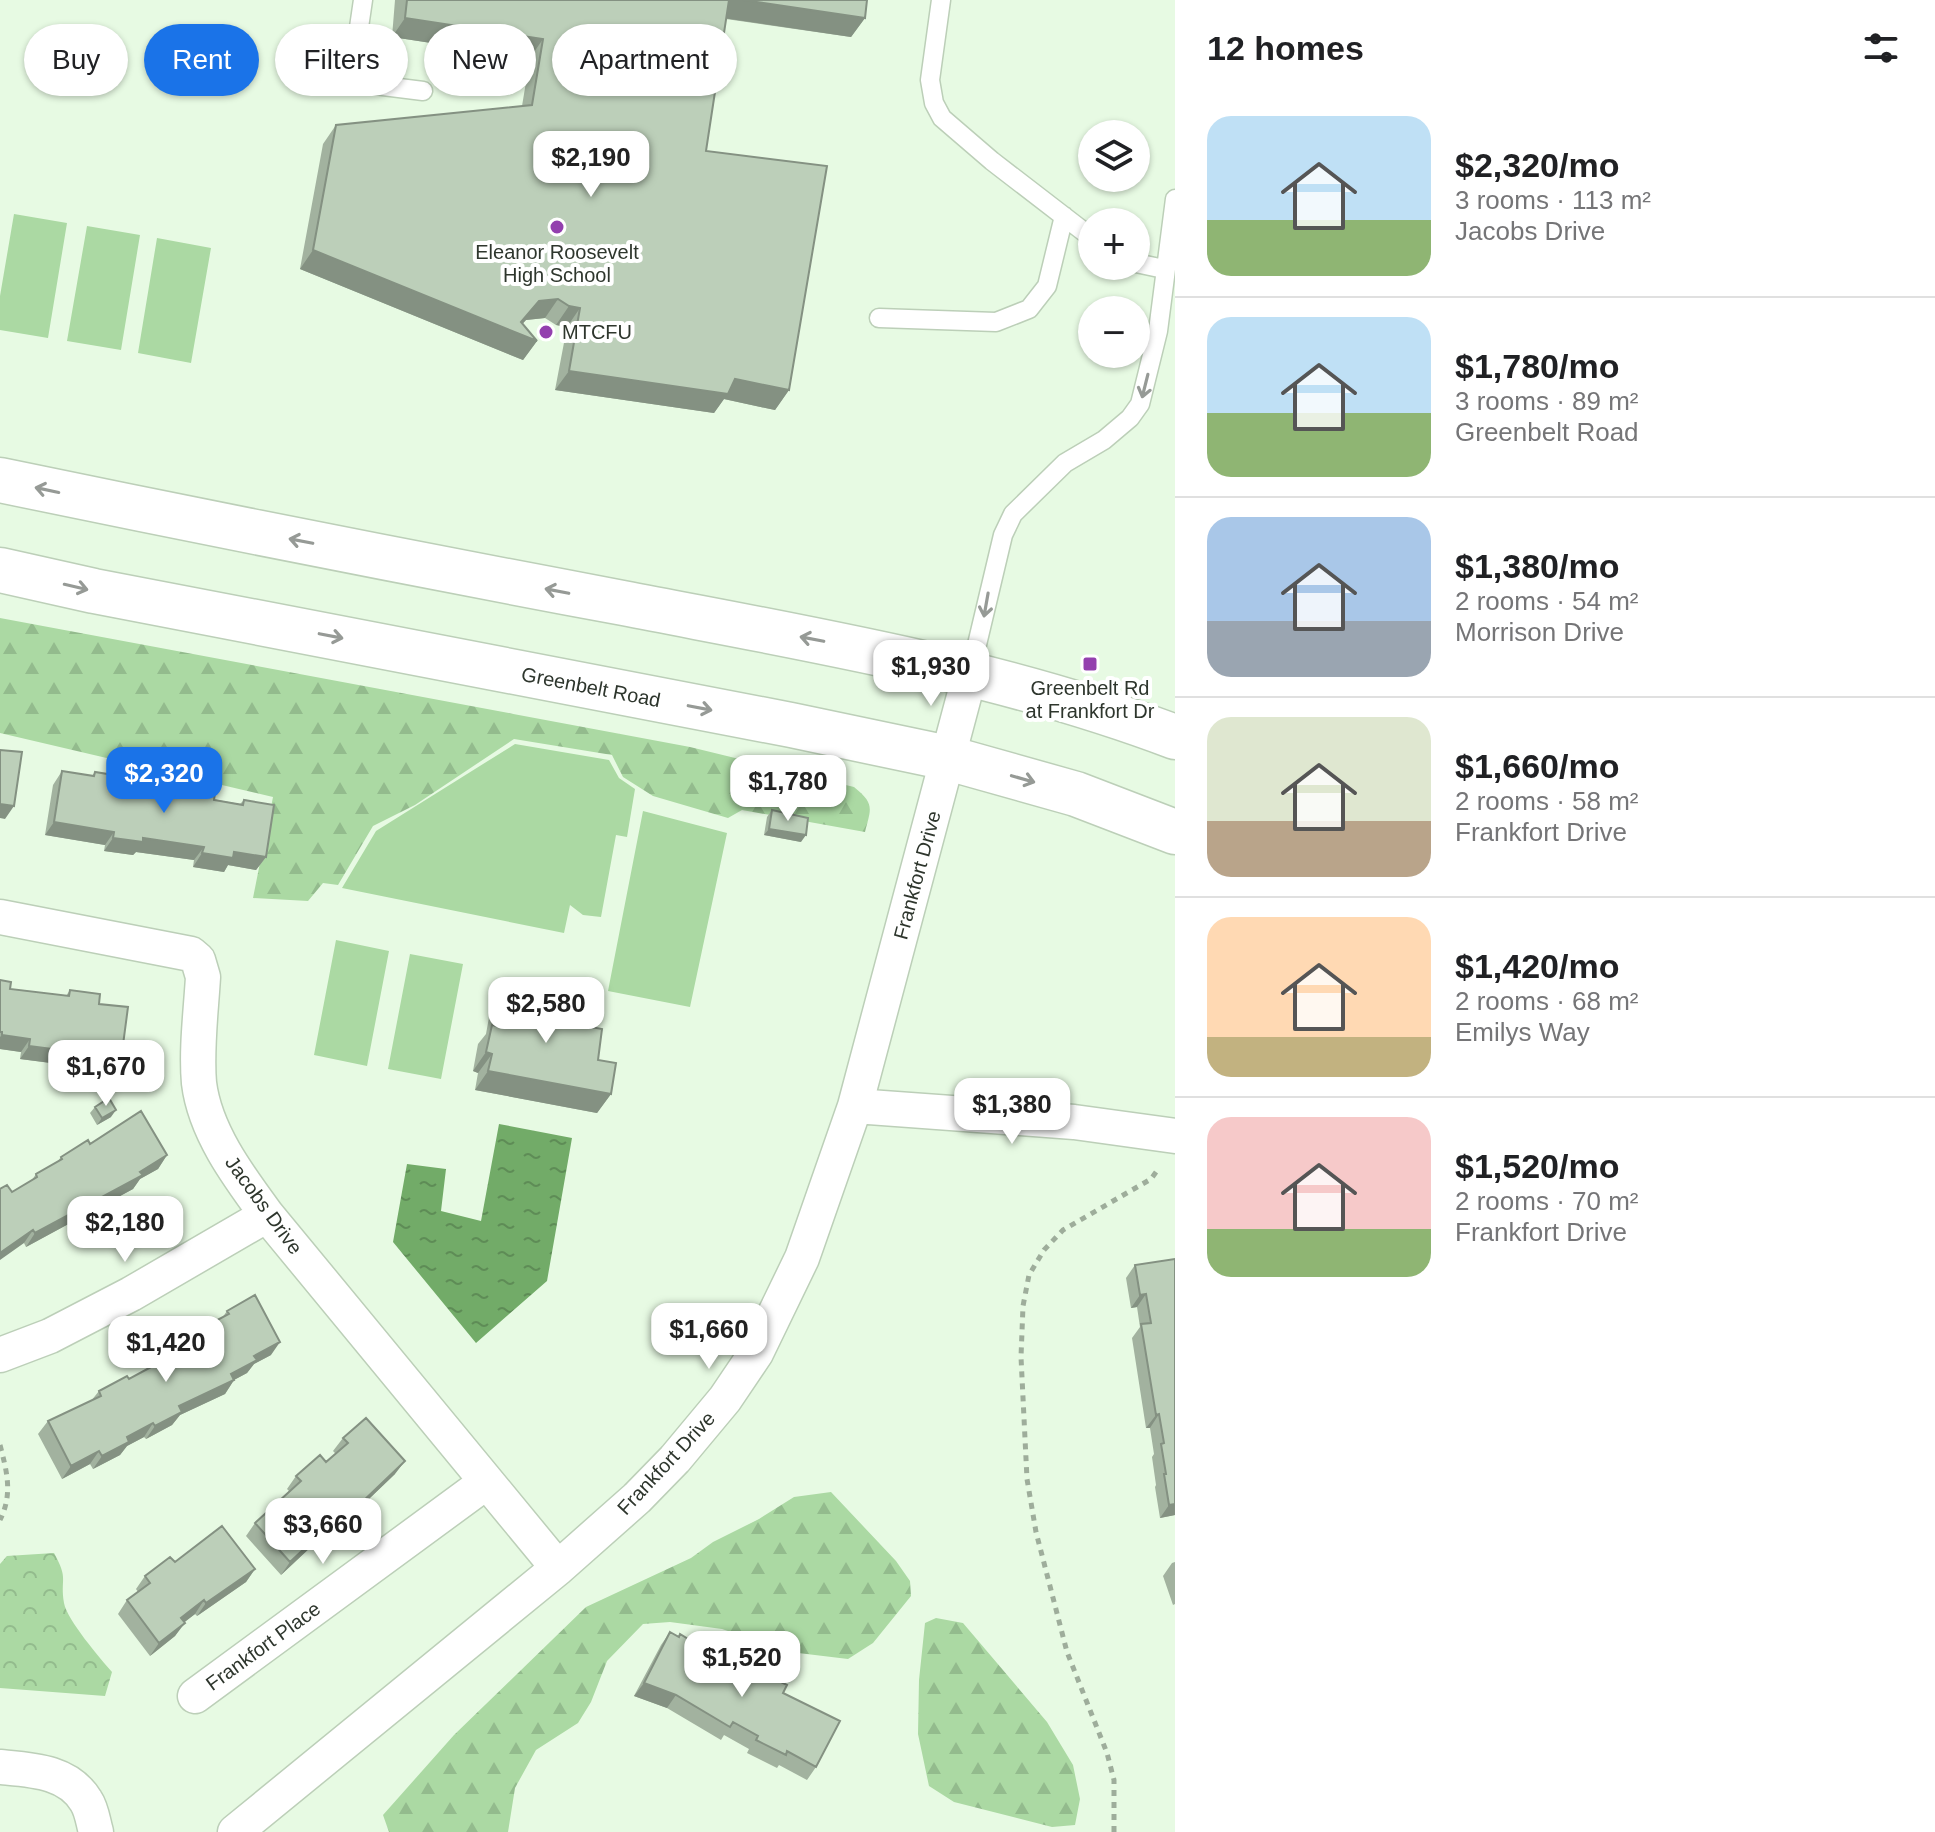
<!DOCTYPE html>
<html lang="en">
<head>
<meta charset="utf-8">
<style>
  :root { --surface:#fff; --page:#f2f2f2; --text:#202124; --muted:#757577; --line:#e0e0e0; --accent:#1a73e8 }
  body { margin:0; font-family:Arial,sans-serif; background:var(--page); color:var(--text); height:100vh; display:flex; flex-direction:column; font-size:30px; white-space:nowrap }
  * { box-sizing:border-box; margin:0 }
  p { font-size:26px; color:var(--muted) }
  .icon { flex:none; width:44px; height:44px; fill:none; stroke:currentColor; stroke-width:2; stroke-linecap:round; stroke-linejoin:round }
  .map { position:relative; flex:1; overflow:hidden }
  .details { display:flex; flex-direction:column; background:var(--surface); width:760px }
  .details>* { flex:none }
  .hud { position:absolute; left:24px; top:24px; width:760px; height:72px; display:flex; gap:16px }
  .controls { position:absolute; left:1078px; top:120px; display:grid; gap:16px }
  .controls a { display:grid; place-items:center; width:72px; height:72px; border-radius:50%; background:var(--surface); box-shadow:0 2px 6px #0004; font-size:40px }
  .price { position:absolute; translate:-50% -68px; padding:0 18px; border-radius:16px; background:#fff; color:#222; font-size:26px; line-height:52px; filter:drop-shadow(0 2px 4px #0008) }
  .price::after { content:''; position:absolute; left:50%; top:48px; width:24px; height:18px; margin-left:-12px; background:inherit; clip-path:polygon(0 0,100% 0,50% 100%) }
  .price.current { background:var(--accent); color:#fff }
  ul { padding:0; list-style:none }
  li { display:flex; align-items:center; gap:24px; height:200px; padding:0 32px }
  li+li { border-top:2px solid var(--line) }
  li span { display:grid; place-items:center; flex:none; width:224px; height:160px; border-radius:24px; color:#555 }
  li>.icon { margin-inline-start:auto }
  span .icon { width:96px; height:96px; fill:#fffc; stroke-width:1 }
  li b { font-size:34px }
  h2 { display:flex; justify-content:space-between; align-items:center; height:96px; padding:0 32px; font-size:34px }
  .tag { padding:0 28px; border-radius:36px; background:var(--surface); box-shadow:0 2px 6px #0004; font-size:28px; line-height:72px }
  .tag.current { background:var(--accent); color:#fff }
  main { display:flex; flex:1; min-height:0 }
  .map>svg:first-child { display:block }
  .green { fill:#abd9a3 }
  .forest { fill:url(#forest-firs) }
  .park { fill:url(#park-crowns) }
  .water { fill:url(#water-ripples) }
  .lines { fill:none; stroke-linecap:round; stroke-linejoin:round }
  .lane-casing { stroke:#bccfb8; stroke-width:21 }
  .street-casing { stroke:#bccfb8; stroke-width:37 }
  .primary-casing { stroke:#bccfb8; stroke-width:47 }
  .path { stroke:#9ead9b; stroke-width:5; stroke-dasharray:6 6; stroke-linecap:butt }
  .lane { stroke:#fff; stroke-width:18 }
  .street { stroke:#fff; stroke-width:34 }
  .primary { stroke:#fff; stroke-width:44 }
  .wall { fill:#a2b29f }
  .shaded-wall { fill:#849182 }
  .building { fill:#bccfb9; stroke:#849182; stroke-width:2 }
  .oneway { stroke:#969a96 }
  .poi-dot { fill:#9340ae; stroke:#fff; stroke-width:3 }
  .labels { text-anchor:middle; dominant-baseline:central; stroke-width:8; stroke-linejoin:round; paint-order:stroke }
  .poi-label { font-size:20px; fill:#2e362d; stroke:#fff }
  .street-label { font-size:20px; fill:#2e362d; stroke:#fff }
</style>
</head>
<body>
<main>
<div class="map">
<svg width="1175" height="1832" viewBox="0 0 1175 1832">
  <defs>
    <pattern id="forest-firs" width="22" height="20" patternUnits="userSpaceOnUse" patternTransform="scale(2)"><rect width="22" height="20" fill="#abd9a3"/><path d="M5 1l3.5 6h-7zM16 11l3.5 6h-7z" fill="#93bb8d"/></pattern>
    <pattern id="park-crowns" width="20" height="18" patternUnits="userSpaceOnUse" patternTransform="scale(2)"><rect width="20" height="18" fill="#abd9a3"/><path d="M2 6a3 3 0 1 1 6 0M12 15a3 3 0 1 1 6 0" fill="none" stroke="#93bb8d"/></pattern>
    <pattern id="water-ripples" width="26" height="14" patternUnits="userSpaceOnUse" patternTransform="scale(2)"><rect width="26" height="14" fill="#72ab68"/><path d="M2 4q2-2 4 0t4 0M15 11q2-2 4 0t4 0" fill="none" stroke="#5e8c56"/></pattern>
  </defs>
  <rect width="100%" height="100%" fill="#e7fae3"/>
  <!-- green -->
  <path class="green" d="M 14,214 L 67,223 L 48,338 L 0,330 L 0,296 Z
    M 87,226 L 140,235 L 121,350 L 67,341 Z
    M 157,238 L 211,248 L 191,363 L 138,353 Z
    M 515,744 L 609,760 L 619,778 L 635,789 L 627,837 L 616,835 L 601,917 L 583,915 L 570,905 L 564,933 L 342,888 L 376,831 Z
    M 643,811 L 727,833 L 690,1007 L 608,991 Z
    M 336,940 L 389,951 L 367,1066 L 314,1055 Z
    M 410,954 L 463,964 L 441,1079 L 388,1069 Z"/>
  <!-- forest -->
  <path class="forest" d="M 0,618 L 690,747 L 854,787 C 875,804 871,808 865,832 L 742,810 L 728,818 L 653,796 L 623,777 L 612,755 L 514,739 L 415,805 L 373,826 L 338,885 L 323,883 L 308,901 L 253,898 L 273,797 L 0,733 Z
    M 831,1492 L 896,1561 L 910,1581 L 911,1596 L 873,1643 L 848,1659 L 790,1652 L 722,1629 L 670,1622 L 643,1624 L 607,1661 L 591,1702 L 578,1723 L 536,1750 L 515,1788 L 508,1832 L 389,1832 L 383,1815 L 454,1735 L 586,1607 L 691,1558 L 713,1542 L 759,1519 L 794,1497 Z
    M 936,1618 L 963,1623 L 1047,1722 L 1073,1765 L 1080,1799 L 1075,1825 L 1052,1827 L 954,1802 L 929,1786 L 918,1734 L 919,1680 L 925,1623 Z"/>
  <!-- park -->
  <path class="park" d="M 54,1553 C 69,1580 60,1578 64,1603 C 67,1620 100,1658 112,1672 L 105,1696 L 0,1688 L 0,1564 L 7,1556 Z"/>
  <!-- water -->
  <path class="water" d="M 499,1124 L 572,1138 L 547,1281 L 476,1343 L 393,1242 L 407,1164 L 446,1169 L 441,1211 L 481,1221 Z"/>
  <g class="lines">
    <!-- lane casing -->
    <g class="lane-casing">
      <path id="lane" d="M 363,0 L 351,82 L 423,91
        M 941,0 L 930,80 L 934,103 L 942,118 L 992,161 L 1092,238
        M 1136,263 L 1164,269
        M 879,318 L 996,322 L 1029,309 L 1047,286 L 1064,216
        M 970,674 L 1003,535 L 1013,514 L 1065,463 L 1104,440 L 1130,418 L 1140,404 L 1158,331 L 1175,199"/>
    </g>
    <!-- street casing -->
    <g class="street-casing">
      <path id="street" d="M 0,917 L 191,954 L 198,960 L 203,977 C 201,1011 196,1049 199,1083 C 205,1132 239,1177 267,1215 L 558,1568
        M 855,1106 L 1074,1122 L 1175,1136
        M 0,1355 L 50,1336 L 131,1294 L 267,1215
        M 195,1696 L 485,1483
        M 0,1767 C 32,1770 68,1771 86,1801 C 92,1810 93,1822 96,1832
        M 235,1832 L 558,1568 L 637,1498 L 675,1459 L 725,1399 L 756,1353 L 802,1258 L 855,1106 L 970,674"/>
    </g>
    <!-- primary casing -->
    <g class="primary-casing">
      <path id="primary" d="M 0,480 C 207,523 415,564 623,603 C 808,639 998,670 1175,737
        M 0,570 L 94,591 L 791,725 L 948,758 L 1076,794 L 1175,832"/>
    </g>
    <!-- path -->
    <path class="path" d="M 0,1445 C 7,1472 13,1494 0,1520
      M 1114,1832 L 1114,1780 L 1107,1753 L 1067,1652 L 1036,1532 L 1027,1479 L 1021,1357 L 1023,1306 L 1029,1275 L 1044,1250 L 1063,1230 L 1151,1179 L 1159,1168"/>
    <!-- lane -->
    <use href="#lane" class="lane"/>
    <!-- street -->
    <use href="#street" class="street"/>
    <!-- primary -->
    <use href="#primary" class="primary"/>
  </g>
  <!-- wall -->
  <path class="wall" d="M 395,0 L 867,0 L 865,18 L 851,37 L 726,19 L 706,151 L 789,390 L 775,410 L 724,399 L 714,413 L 555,390 L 567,327 L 556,325 L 545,318 L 526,320 L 522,324 L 537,341 L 523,360 L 300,269 L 323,144 L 336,125 L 522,106 L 530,58 L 392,37 Z
    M 62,771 L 92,776 L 95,772 L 124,783 L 240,804 L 244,800 L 266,857 L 256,870 L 228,865 L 224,872 L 193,867 L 194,860 L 136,852 L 133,855 L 104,851 L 105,845 L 45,835 L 53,785 Z
    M 772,810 L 801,842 L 764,835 L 767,817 Z
    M 0,980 L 10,989 L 66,996 L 70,990 L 99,1004 L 121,1060 L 112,1073 L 80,1069 L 81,1061 L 55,1057 L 51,1063 L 20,1059 L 21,1052 L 0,1049 Z
    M 505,982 L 541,1018 L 598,1060 L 611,1094 L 597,1113 L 475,1090 L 478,1073 L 473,1071 L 478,1044 L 486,1034 L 492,1001 Z
    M 95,1107 L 111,1117 L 97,1125 L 90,1113 Z
    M 90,1144 L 167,1155 L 158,1169 L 140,1179 L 133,1189 L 26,1247 L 24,1243 L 32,1180 L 36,1174 L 58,1161 L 61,1157 Z
    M 1175,1259 L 1175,1515 L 1160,1518 L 1155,1487 L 1156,1485 L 1152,1457 L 1154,1454 L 1150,1428 L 1146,1428 L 1132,1338 L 1140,1327 L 1137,1307 L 1131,1308 L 1126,1278 L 1135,1265 Z
    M 227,1311 L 271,1355 L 254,1364 L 247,1373 L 234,1380 L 225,1394 L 180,1415 L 172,1425 L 146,1439 L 144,1437 L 127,1446 L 120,1455 L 93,1469 L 90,1464 L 62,1479 L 38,1434 L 48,1421 L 91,1401 L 99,1391 L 129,1379 L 146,1370 L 151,1362 L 194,1339 L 202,1328 L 222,1318 Z
    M 343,1438 L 395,1474 L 349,1518 L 346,1514 L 281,1575 L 246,1536 L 255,1523 L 289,1491 L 287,1489 L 296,1476 L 326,1462 L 336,1454 L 333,1451 Z
    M 175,1562 L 255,1569 L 246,1582 L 197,1616 L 195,1614 L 184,1622 L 175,1636 L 150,1656 L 118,1614 L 127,1600 L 138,1592 L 136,1589 L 145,1576 Z
    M 1175,1562 L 1175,1604 L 1173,1605 L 1163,1576 L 1172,1563 Z
    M 670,1632 L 705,1650 L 708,1646 L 724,1659 L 754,1674 L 757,1670 L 783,1693 L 816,1767 L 807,1780 L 779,1765 L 777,1768 L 747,1753 L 749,1749 L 724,1735 L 721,1740 L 667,1708 L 634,1696 L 661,1645 Z"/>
  <!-- shaded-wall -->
  <path class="shaded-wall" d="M 728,0 L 743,0 L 865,18 L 851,37 L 716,17 Z
    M 405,18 L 543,39 L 530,58 L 392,37 Z
    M 313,250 L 521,322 L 539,301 L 558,299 L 545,318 L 526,320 L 515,332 L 537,341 L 523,360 L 300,269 Z
    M 569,306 L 580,308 L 567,327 L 556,325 Z
    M 569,371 L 735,379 L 789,390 L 775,410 L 724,399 L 714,413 L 555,390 Z
    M 0,804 L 14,806 L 5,819 L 0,818 Z
    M 54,822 L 114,832 L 105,845 L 45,835 Z
    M 769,829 L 806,835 L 801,842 L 764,835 Z
    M 113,838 L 143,838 L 204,847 L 194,860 L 136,852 L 133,855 L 104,851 Z
    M 234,852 L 266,857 L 256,870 L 228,865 L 224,872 L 193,867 L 202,853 Z
    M 2,1035 L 30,1039 L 21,1052 L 0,1049 L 0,1037 Z
    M 61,1044 L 90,1048 L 81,1061 L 55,1057 L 51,1063 L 20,1059 L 29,1046 Z
    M 486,1052 L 492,1054 L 478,1073 L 473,1071 Z
    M 89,1056 L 121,1060 L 112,1073 L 80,1069 Z
    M 488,1071 L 611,1094 L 597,1113 L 475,1090 Z
    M 116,1110 L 111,1117 L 97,1125 L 102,1118 Z
    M 167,1155 L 158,1169 L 140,1179 L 133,1189 L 26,1247 L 35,1233 Z
    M 33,1230 L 24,1243 L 0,1260 L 0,1253 Z
    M 1146,1294 L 1137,1307 L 1131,1308 L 1140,1295 Z
    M 280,1342 L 271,1355 L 254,1364 L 247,1373 L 232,1381 L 234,1380 L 225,1394 L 180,1415 L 172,1425 L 146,1439 L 155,1426 L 179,1406 L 231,1374 L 254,1356 Z
    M 1159,1414 L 1150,1428 L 1146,1428 L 1156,1415 Z
    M 153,1423 L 144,1437 L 127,1446 L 120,1455 L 93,1469 L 102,1456 L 127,1437 Z
    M 99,1451 L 90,1464 L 62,1479 L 71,1466 Z
    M 405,1461 L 395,1474 L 349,1518 L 359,1505 Z
    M 355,1501 L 346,1514 L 281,1575 L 290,1562 Z
    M 1175,1504 L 1175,1515 L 1160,1518 L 1169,1505 Z
    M 255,1569 L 246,1582 L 197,1616 L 206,1603 Z
    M 204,1600 L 195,1614 L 172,1632 L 181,1618 Z
    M 185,1623 L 175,1636 L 150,1656 L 159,1643 Z
    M 644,1683 L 676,1695 L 667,1708 L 634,1696 Z"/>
  <!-- building -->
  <path class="building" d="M 407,0 L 729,0 L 706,151 L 827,166 L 789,390 L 735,379 L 728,394 L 569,371 L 580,308 L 569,306 L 558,299 L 539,301 L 521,322 L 537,341 L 313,250 L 336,125 L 532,105 L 543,39 L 405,18 Z
    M 743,0 L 867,0 L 865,18 Z
    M 0,750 L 22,752 L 14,806 L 0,804 Z
    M 62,771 L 94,776 L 95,772 L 126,777 L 124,783 L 215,793 L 214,800 L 243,805 L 244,800 L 274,805 L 266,857 L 234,852 L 233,858 L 202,853 L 204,847 L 143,838 L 143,842 L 113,838 L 114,832 L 54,822 Z
    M 772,810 L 808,818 L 806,835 L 769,829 Z
    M 0,980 L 11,982 L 10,989 L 69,996 L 70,990 L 100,994 L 99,1004 L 128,1007 L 121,1060 L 89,1056 L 90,1048 L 61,1044 L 60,1050 L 29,1046 L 30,1039 L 2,1035 L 2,1032 L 0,1032 Z
    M 505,982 L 548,989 L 541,1018 L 602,1029 L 598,1060 L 616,1063 L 611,1094 L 488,1071 L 492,1054 L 486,1052 L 492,1025 L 497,1026 Z
    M 109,1098 L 116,1110 L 102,1118 L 95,1107 Z
    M 141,1111 L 167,1155 L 140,1172 L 143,1175 L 35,1233 L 33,1230 L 0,1253 L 0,1189 L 7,1185 L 12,1192 L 37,1177 L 36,1174 L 62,1159 L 61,1157 L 88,1140 L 90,1144 Z
    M 1175,1259 L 1175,1504 L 1169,1505 L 1164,1474 L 1166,1474 L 1161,1444 L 1164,1443 L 1159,1414 L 1156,1415 L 1141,1324 L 1151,1323 L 1146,1294 L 1140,1295 L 1135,1265 Z
    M 255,1295 L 280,1342 L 254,1356 L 257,1360 L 231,1374 L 234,1380 L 179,1406 L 182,1412 L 155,1426 L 153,1423 L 127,1437 L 129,1442 L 102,1456 L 99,1451 L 71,1466 L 48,1421 L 101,1396 L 99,1391 L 127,1376 L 129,1379 L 153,1366 L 151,1362 L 205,1334 L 202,1328 L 229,1314 L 227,1311 Z
    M 366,1418 L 405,1461 L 359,1505 L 355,1501 L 290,1562 L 255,1523 L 301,1481 L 296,1476 L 320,1455 L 326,1462 L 348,1443 L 343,1438 Z
    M 222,1526 L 255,1569 L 206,1603 L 204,1600 L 181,1618 L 185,1623 L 159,1643 L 127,1600 L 150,1583 L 145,1576 L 170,1557 L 175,1562 Z
    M 670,1632 L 679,1637 L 680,1634 L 706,1650 L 708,1646 L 726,1656 L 724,1659 L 755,1675 L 757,1670 L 787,1685 L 783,1693 L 840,1721 L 816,1767 L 787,1751 L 786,1755 L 756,1740 L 758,1736 L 733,1722 L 730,1727 L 676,1695 L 644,1683 Z"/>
  <!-- one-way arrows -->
  <defs><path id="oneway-shaft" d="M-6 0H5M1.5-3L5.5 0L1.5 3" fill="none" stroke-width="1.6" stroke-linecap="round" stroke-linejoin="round" transform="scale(2)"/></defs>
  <g class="oneway">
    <use href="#oneway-shaft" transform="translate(1145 386) rotate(104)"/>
    <use href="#oneway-shaft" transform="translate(47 490) rotate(-168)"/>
    <use href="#oneway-shaft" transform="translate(301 541) rotate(-169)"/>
    <use href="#oneway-shaft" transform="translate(76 587) rotate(13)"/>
    <use href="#oneway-shaft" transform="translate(557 591) rotate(-169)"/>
    <use href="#oneway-shaft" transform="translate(986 605) rotate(100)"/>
    <use href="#oneway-shaft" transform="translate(331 636) rotate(11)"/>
    <use href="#oneway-shaft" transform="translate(812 639) rotate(-169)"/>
    <use href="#oneway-shaft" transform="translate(700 708) rotate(11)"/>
    <use href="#oneway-shaft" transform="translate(1023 779) rotate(16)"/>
  </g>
  <!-- markers -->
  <g class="poi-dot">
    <circle cx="557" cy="227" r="8"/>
    <circle cx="546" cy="332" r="8"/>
    <rect x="1082" y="656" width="16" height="16" rx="4"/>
  </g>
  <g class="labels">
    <!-- poi labels -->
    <g class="poi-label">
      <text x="557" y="252">Eleanor Roosevelt<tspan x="557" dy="23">High School</tspan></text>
      <text x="562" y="332" text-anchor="start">MTCFU</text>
      <text x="1090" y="688">Greenbelt Rd<tspan x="1090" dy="23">at Frankfort Dr</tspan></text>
    </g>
    <!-- street labels -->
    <g class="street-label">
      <text transform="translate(591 687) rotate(11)">Greenbelt Road</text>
      <text transform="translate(917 875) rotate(-75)">Frankfort Drive</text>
      <text transform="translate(264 1205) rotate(54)">Jacobs Drive</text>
      <text transform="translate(666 1463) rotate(-47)">Frankfort Drive</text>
      <text transform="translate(263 1646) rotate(-36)">Frankfort Place</text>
    </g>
  </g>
</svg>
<div class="controls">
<a><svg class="icon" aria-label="layers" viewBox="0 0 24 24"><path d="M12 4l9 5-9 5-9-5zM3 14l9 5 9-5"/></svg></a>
<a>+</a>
<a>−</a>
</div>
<b class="price" style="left:591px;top:199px">$2,190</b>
<b class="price" style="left:931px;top:708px">$1,930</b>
<b class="price current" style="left:164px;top:815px">$2,320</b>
<b class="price" style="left:788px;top:823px">$1,780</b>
<b class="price" style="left:546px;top:1045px">$2,580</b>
<b class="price" style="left:106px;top:1108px">$1,670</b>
<b class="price" style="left:1012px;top:1146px">$1,380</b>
<b class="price" style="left:125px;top:1264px">$2,180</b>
<b class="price" style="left:709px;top:1371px">$1,660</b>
<b class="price" style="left:166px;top:1384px">$1,420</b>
<b class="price" style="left:323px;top:1566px">$3,660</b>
<b class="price" style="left:742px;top:1699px">$1,520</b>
<div class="hud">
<a class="tag">Buy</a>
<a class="tag current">Rent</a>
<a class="tag">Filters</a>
<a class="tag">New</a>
<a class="tag">Apartment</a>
</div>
</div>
<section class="details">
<h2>12 homes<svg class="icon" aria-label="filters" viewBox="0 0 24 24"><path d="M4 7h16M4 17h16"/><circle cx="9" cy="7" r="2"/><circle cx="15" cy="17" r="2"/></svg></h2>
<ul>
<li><span style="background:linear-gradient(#bfe0f5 65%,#8fb573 0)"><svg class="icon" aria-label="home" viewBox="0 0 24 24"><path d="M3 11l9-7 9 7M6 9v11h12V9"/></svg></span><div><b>$2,320/mo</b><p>3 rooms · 113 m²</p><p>Jacobs Drive</p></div></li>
<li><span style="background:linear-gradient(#bfe0f5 60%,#8fb573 0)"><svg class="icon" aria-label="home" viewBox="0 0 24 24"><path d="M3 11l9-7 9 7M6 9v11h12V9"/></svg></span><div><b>$1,780/mo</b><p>3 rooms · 89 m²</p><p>Greenbelt Road</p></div></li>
<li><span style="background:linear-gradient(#a9c7e8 65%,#9aa5b1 0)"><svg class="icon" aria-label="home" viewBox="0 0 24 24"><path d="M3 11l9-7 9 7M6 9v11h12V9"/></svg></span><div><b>$1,380/mo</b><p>2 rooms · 54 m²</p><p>Morrison Drive</p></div></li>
<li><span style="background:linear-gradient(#dfe7d0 65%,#b9a48a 0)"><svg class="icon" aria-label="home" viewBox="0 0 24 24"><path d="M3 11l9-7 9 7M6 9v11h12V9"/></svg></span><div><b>$1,660/mo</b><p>2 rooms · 58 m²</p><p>Frankfort Drive</p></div></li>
<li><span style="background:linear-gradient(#ffd9b3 75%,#c2b280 0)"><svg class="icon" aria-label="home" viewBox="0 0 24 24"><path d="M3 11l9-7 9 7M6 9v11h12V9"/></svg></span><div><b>$1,420/mo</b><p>2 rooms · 68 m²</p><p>Emilys Way</p></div></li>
<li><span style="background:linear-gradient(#f6c9c9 70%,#8fb573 0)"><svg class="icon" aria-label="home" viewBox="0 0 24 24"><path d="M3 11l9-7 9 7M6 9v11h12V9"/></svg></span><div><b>$1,520/mo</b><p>2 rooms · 70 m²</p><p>Frankfort Drive</p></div></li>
</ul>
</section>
</main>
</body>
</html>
